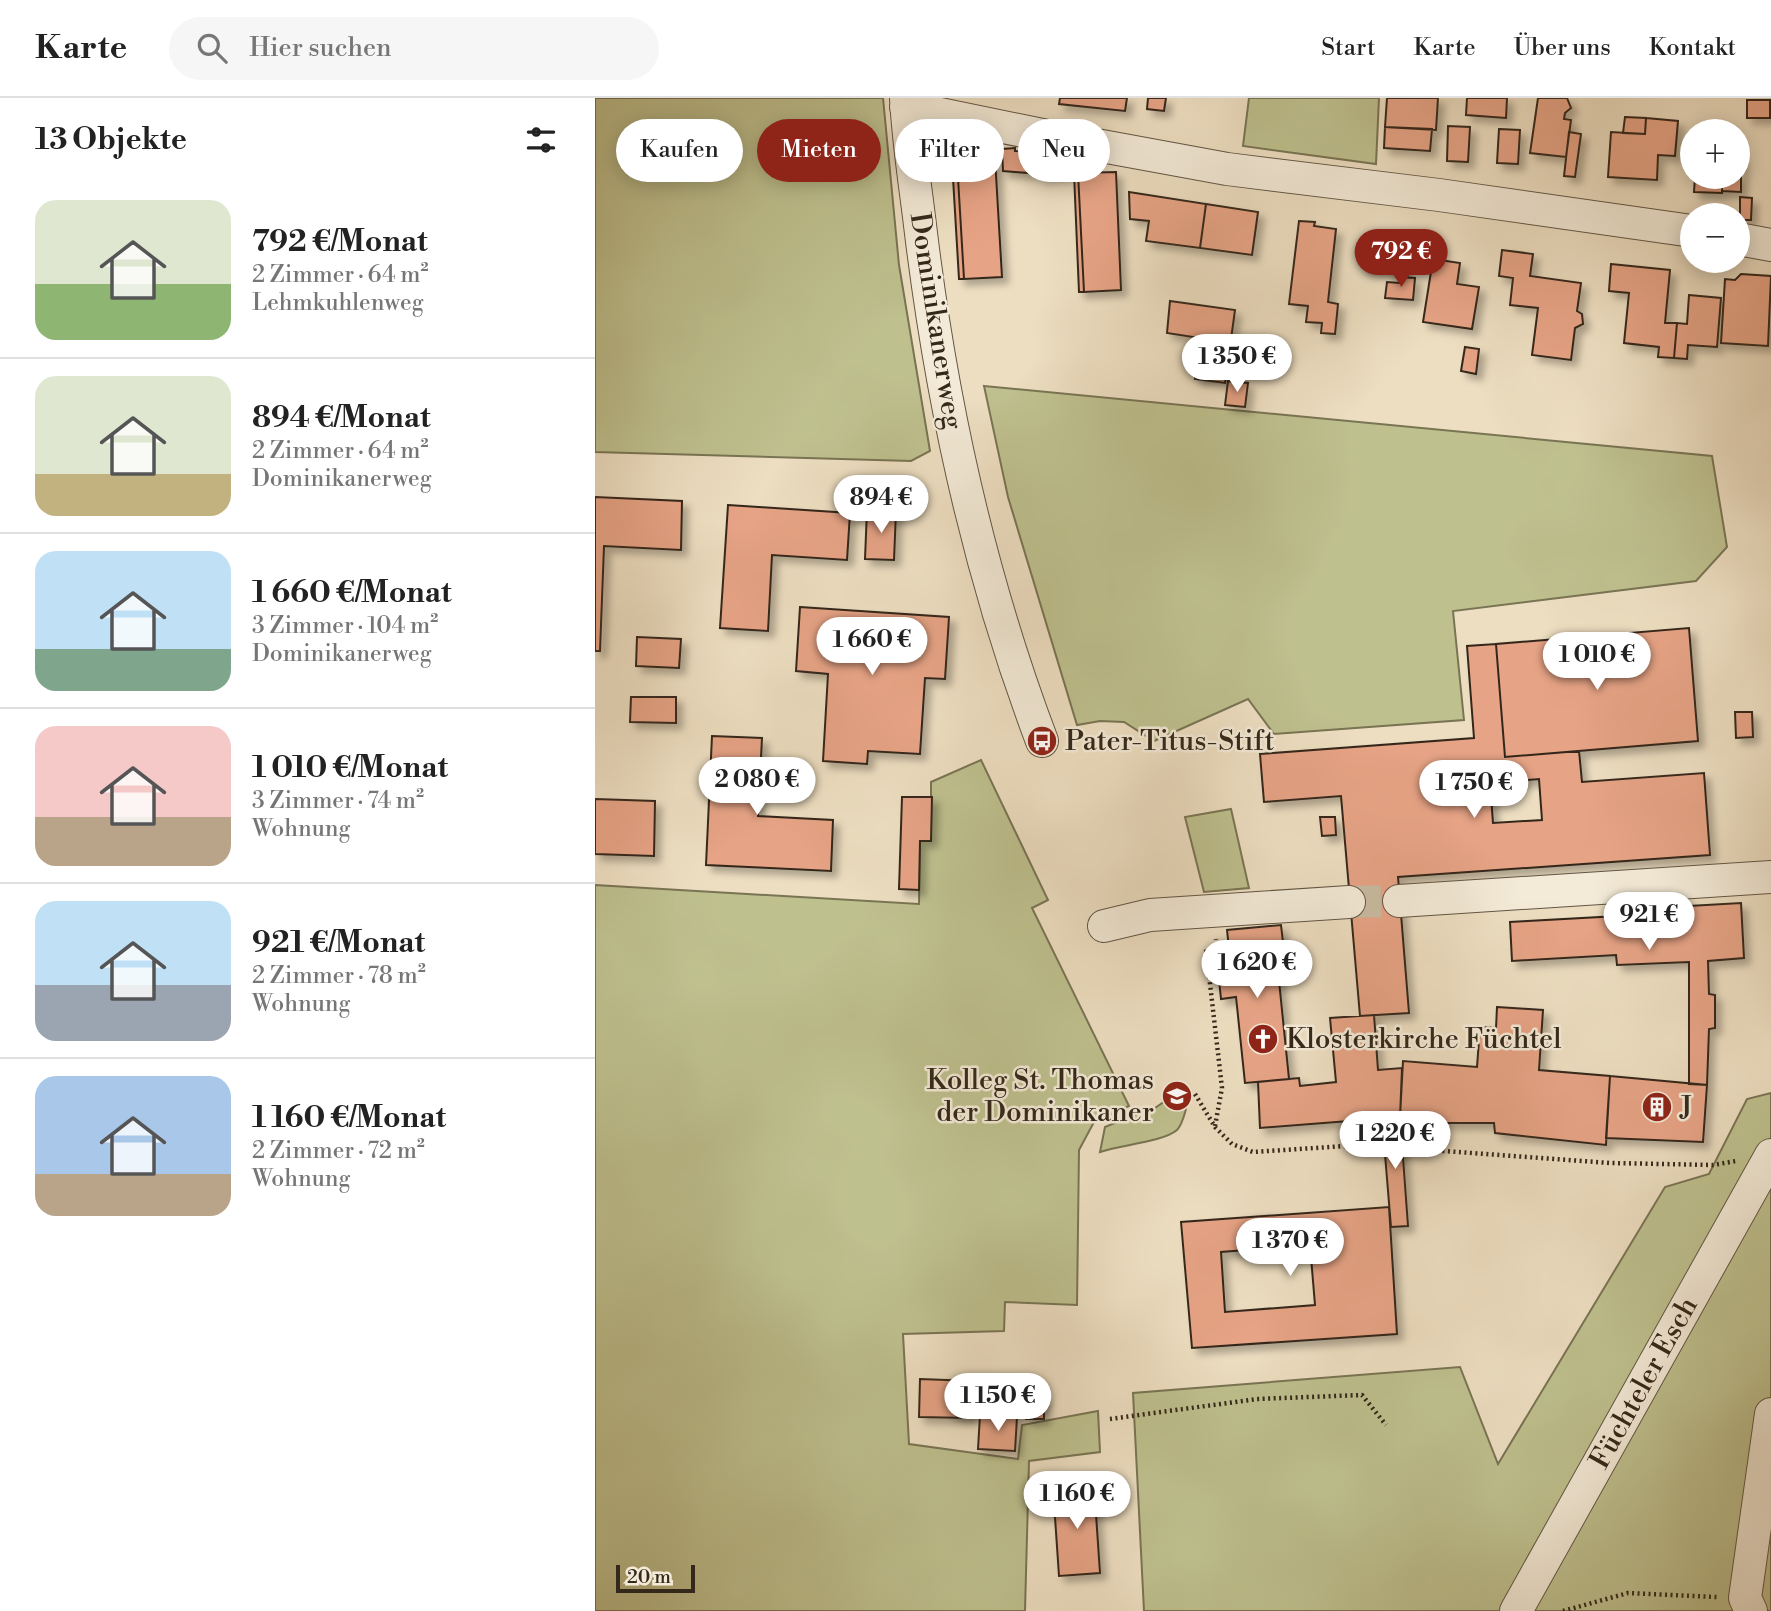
<!DOCTYPE html>
<html lang="de">
<head>
<meta charset="utf-8">
<style>
  :root { --surface:#fff; --page:#f6f6f6; --text:#222; --muted:#767676; --line:#e0e0e0; --accent:#8f2418 }
  body { margin:0; font-family:"Libre Bodoni",serif; background:var(--page); color:var(--text); height:100vh; display:flex; flex-direction:column; font-size:26px; white-space:nowrap }
  * { box-sizing:border-box; margin:0 }
  p { font-size:23px; color:var(--muted) }
  .icon { flex:none; width:38px; height:38px; fill:none; stroke:currentColor; stroke-width:2; stroke-linecap:round; stroke-linejoin:round }
  .map { position:relative; flex:1; overflow:hidden }
  .sheet { display:flex; flex-direction:column; background:var(--surface); width:595px }
  .sheet>* { flex:none }
  .top-card { position:absolute; left:21px; top:21px; width:665px; height:63px; display:flex; gap:14px }
  .fabs { position:absolute; left:1085px; top:21px; display:grid; gap:14px }
  .fabs a { display:grid; place-items:center; width:70px; height:70px; border-radius:50%; background:var(--surface); box-shadow:0 4px 18px #0003; font-size:35px }
  .scale { position:absolute; left:21px; bottom:18px; width:79px; box-sizing:border-box; padding-left:7px; border:4px solid #34281a; border-top:0; font-size:19px; line-height:24px; white-space:nowrap; color:#34281a; -webkit-text-stroke:5px #f3ead7; paint-order:stroke }
  .price { position:absolute; translate:-50% -60px; padding:0 16px; border-radius:24px; background:#fff; color:#222; font-size:23px; line-height:46px; filter:drop-shadow(0 2px 4px #0008) }
  .price::after { content:''; position:absolute; left:50%; top:42px; width:21px; height:16px; margin-left:-10px; background:inherit; clip-path:polygon(0 0,100% 0,50% 100%) }
  .price.on { background:var(--accent); color:#fff }
  ul { padding:0; list-style:none }
  li { display:flex; align-items:center; gap:21px; height:175px; padding:0 35px }
  li+li { border-top:2px solid var(--line) }
  li span { display:grid; place-items:center; flex:none; width:196px; height:140px; border-radius:21px; color:#555 }
  li>.icon { margin-inline-start:auto }
  span .icon { width:84px; height:84px; fill:#fffc; stroke-width:1 }
  li b { font-size:30px }
  h2 { display:flex; justify-content:space-between; align-items:center; height:84px; padding:0 35px; font-size:30px }
  .chip { padding:0 24px; border-radius:32px; background:var(--surface); box-shadow:0 4px 18px #0003; font-size:24px; line-height:63px }
  .chip.on { background:var(--accent); color:#fff }
  header { display:flex; align-items:center; gap:42px; box-sizing:border-box; height:98px; padding:0 35px; background:var(--surface); border-bottom:2px solid var(--line) }
  header strong { font-size:33px }
  nav { display:flex; gap:38px; margin-inline-start:auto; font-size:24px }
  .search { width:490px; height:63px; background:var(--page); display:flex; align-items:center; gap:18px; box-sizing:border-box; padding:0 24px; border-radius:38px; color:var(--muted); font-size:26px }
  main { display:flex; flex:1; min-height:0 }
  .map>svg:first-child { display:block }
  .green { fill:#bec08e; stroke:#797454; stroke-width:2 }
  .building { fill:#e6a385; stroke:#34281a; stroke-width:2; fill-rule:evenodd; filter:url(#shadow) }
  .lines { fill:none; stroke-linecap:round; stroke-linejoin:round }
  .minor-tunnel { stroke:#c8baa0; stroke-width:32; stroke-dasharray:32 16; stroke-linecap:butt }
  .minor-casing { stroke:#625644; stroke-width:34 }
  .path { stroke:#34281a; stroke-width:4.5; stroke-dasharray:2 3.5; stroke-linecap:butt }
  .minor { stroke:#f3ead7; stroke-width:32 }
  .labels { text-anchor:middle; dominant-baseline:central; stroke-width:5; stroke-linejoin:round; paint-order:stroke }
  .street-label { font-size:28px; fill:#34281a; stroke:#f3ead7 }
  .poi-label { font-size:28px; fill:#34281a; stroke:#f3ead7; text-anchor:start }
</style>
</head>
<body>
<header>
<strong>Karte</strong>
<div class="search"><svg class="icon" aria-label="search" viewBox="0 0 24 24"><circle cx="10" cy="10" r="6"/><path d="M15 15l6 6"/></svg>Hier suchen</div>
<nav><a>Start</a><a>Karte</a><a>Über uns</a><a>Kontakt</a></nav>
</header>
<main>
<section class="sheet">
<h2>13 Objekte<svg class="icon" aria-label="filters" viewBox="0 0 24 24"><path d="M4 7h16M4 17h16"/><circle cx="9" cy="7" r="2"/><circle cx="15" cy="17" r="2"/></svg></h2>
<ul>
<li><span style="background:linear-gradient(#dfe7d0 60%,#8fb573 0)"><svg class="icon" aria-label="home" viewBox="0 0 24 24"><path d="M3 11l9-7 9 7M6 9v11h12V9"/></svg></span><div><b>792 €/Monat</b><p>2 Zimmer · 64 m²</p><p>Lehmkuhlenweg</p></div></li>
<li><span style="background:linear-gradient(#dfe7d0 70%,#c2b280 0)"><svg class="icon" aria-label="home" viewBox="0 0 24 24"><path d="M3 11l9-7 9 7M6 9v11h12V9"/></svg></span><div><b>894 €/Monat</b><p>2 Zimmer · 64 m²</p><p>Dominikanerweg</p></div></li>
<li><span style="background:linear-gradient(#bfe0f5 70%,#7fa58c 0)"><svg class="icon" aria-label="home" viewBox="0 0 24 24"><path d="M3 11l9-7 9 7M6 9v11h12V9"/></svg></span><div><b>1 660 €/Monat</b><p>3 Zimmer · 104 m²</p><p>Dominikanerweg</p></div></li>
<li><span style="background:linear-gradient(#f6c9c9 65%,#b9a48a 0)"><svg class="icon" aria-label="home" viewBox="0 0 24 24"><path d="M3 11l9-7 9 7M6 9v11h12V9"/></svg></span><div><b>1 010 €/Monat</b><p>3 Zimmer · 74 m²</p><p>Wohnung</p></div></li>
<li><span style="background:linear-gradient(#bfe0f5 60%,#9aa5b1 0)"><svg class="icon" aria-label="home" viewBox="0 0 24 24"><path d="M3 11l9-7 9 7M6 9v11h12V9"/></svg></span><div><b>921 €/Monat</b><p>2 Zimmer · 78 m²</p><p>Wohnung</p></div></li>
<li><span style="background:linear-gradient(#a9c7e8 70%,#b9a48a 0)"><svg class="icon" aria-label="home" viewBox="0 0 24 24"><path d="M3 11l9-7 9 7M6 9v11h12V9"/></svg></span><div><b>1 160 €/Monat</b><p>2 Zimmer · 72 m²</p><p>Wohnung</p></div></li>
</ul>
</section>
<div class="map">
<svg width="1176" height="1513" viewBox="0 0 1176 1513">
  <defs>
    <filter id="shadow"><feDropShadow dx="6" dy="6" stdDeviation="3.5" flood-color="#0004"/></filter>
  </defs>
  <rect width="100%" height="100%" fill="#eddec1"/>
  <filter id="stains"><feTurbulence type="fractalNoise" baseFrequency=".00286" numOctaves="4"/><feColorMatrix values="0 0 0 0 .2 0 0 0 0 .09 0 0 0 0 .02 0 0 0 .5 -.17"/></filter>
  <radialGradient id="worn" r=".72"><stop offset=".6" stop-color="#630" stop-opacity="0"/><stop offset="1" stop-color="#630" stop-opacity=".3"/></radialGradient>
  <!-- green -->
  <path class="green" d="M 0,0 L 288,0 L 304,167 L 335,353 L 316,363 L 0,354 Z
    M 654,0 L 784,0 L 781,66 L 648,48 Z
    M 389,288 L 1117,358 L 1132,449 L 1101,483 L 858,513 L 869,622 L 679,636 L 653,601 L 559,643 L 529,624 L 505,623 L 482,627 L 413,399 Z
    M 386,662 L 453,802 L 437,810 L 534,1008 L 499,1024 L 484,1052 L 482,1207 L 410,1204 L 409,1233 L 308,1236 L 314,1346 L 423,1361 L 427,1327 L 503,1313 L 505,1354 L 434,1363 L 430,1513 L 0,1513 L 0,787 L 324,806 L 325,743 L 336,743 L 336,684 Z
    M 636,711 L 654,790 L 609,794 L 590,719 Z
    M 582,995 L 591,1011 C 589,1018 587,1027 582,1032 C 568,1044 524,1047 505,1054 L 510,1029 L 546,1014 L 554,1014 Z
    M 1176,995 L 1176,1513 L 549,1513 L 538,1295 L 865,1269 L 903,1366 L 1070,1089 L 1114,1076 L 1152,1001 Z"/>
  <!-- building -->
  <path class="building" d="M 465,0 L 532,0 L 530,13 L 464,6 Z
    M 553,0 L 571,0 L 569,13 L 552,11 Z
    M 792,0 L 843,0 L 841,32 L 790,29 Z
    M 872,0 L 912,0 L 911,20 L 871,17 Z
    M 943,0 L 972,0 L 976,10 L 970,15 L 969,21 L 976,22 L 971,59 L 935,55 Z
    M 1152,2 L 1175,2 L 1175,20 L 1152,20 Z
    M 1030,19 L 1051,20 L 1050,36 L 1028,35 Z
    M 1051,20 L 1083,23 L 1080,58 L 1063,57 L 1062,82 L 1013,79 L 1016,34 L 1050,36 Z
    M 853,28 L 875,29 L 873,64 L 852,63 Z
    M 790,29 L 837,31 L 835,53 L 789,50 Z
    M 904,31 L 925,32 L 923,66 L 902,65 Z
    M 974,34 L 986,36 L 980,79 L 969,78 Z
    M 420,50 L 420,53 L 445,54 L 445,57 L 459,57 L 459,62 L 486,61 L 487,75 L 445,79 L 445,76 L 408,73 L 407,51 Z
    M 1143,59 L 1146,59 L 1146,94 L 1127,93 L 1127,79 L 1143,79 Z
    M 400,60 L 407,179 L 369,181 L 362,63 Z
    M 357,63 L 362,63 L 369,181 L 364,181 Z
    M 521,74 L 526,192 L 489,194 L 483,75 Z
    M 479,75 L 483,75 L 489,194 L 484,194 Z
    M 1127,79 L 1127,95 L 1099,94 L 1100,79 Z
    M 534,94 L 611,106 L 605,150 L 551,143 L 554,123 L 535,121 Z
    M 1145,99 L 1157,100 L 1156,122 L 1145,122 Z
    M 611,106 L 663,114 L 657,157 L 605,150 Z
    M 704,123 L 720,124 L 719,128 L 741,131 L 733,204 L 743,206 L 740,236 L 726,235 L 727,225 L 711,224 L 713,208 L 694,206 Z
    M 770,136 L 813,140 L 810,173 L 767,169 Z
    M 907,152 L 938,156 L 935,178 L 986,185 L 982,213 L 987,216 L 988,226 L 980,230 L 976,262 L 937,257 L 943,210 L 915,207 L 918,180 L 904,178 Z
    M 838,161 L 865,165 L 862,186 L 884,189 L 877,231 L 828,224 Z
    M 1016,166 L 1075,172 L 1070,225 L 1082,225 L 1079,260 L 1063,259 L 1064,249 L 1029,245 L 1034,195 L 1014,193 Z
    M 1146,176 L 1176,178 L 1173,248 L 1126,245 L 1130,181 L 1140,182 Z
    M 806,179 L 820,180 L 818,202 L 790,200 L 792,184 L 805,185 Z
    M 1094,197 L 1126,200 L 1122,249 L 1093,247 L 1092,261 L 1079,260 L 1082,225 L 1092,226 Z
    M 575,203 L 640,212 L 630,285 L 600,281 L 605,240 L 572,235 Z
    M 870,249 L 884,251 L 881,276 L 866,273 Z
    M 633,283 L 653,285 L 650,309 L 630,307 Z
    M 0,399 L 87,403 L 86,452 L 9,448 L 5,553 L 0,553 Z
    M 133,407 L 255,415 L 252,462 L 177,457 L 173,533 L 125,530 Z
    M 272,412 L 301,413 L 299,462 L 270,461 Z
    M 205,509 L 354,519 L 350,581 L 330,580 L 325,656 L 273,653 L 272,666 L 228,663 L 233,576 L 201,573 Z
    M 1094,530 L 1103,643 L 910,659 L 901,546 Z
    M 42,539 L 86,541 L 84,570 L 41,568 Z
    M 901,546 L 910,659 L 984,653 L 987,684 L 1109,675 L 1115,757 L 803,779 L 814,915 L 765,918 L 746,698 L 669,704 L 665,656 L 879,640 L 872,548 ZM 944,681 L 947,722 L 898,725 L 895,685 Z
    M 36,599 L 81,599 L 81,625 L 35,624 Z
    M 1140,614 L 1157,614 L 1158,639 L 1141,640 Z
    M 117,638 L 167,640 L 163,718 L 238,722 L 236,773 L 111,767 Z
    M 307,699 L 337,699 L 336,743 L 325,743 L 324,792 L 304,791 Z
    M 0,701 L 60,703 L 59,758 L 0,756 Z
    M 725,719 L 740,719 L 741,737 L 727,738 Z
    M 1146,805 L 1149,860 L 1113,863 L 1114,896 L 1120,897 L 1120,930 L 1114,931 L 1112,987 L 1094,986 L 1094,864 L 1022,867 L 1021,857 L 917,863 L 915,824 L 1023,818 L 1023,812 Z
    M 686,827 L 690,862 L 682,863 L 694,981 L 650,985 L 641,899 L 626,901 L 622,862 L 635,860 L 632,832 Z
    M 902,909 L 948,912 L 944,972 L 1015,978 L 1011,1047 L 900,1035 L 899,1025 L 833,1025 L 805,1019 L 808,963 L 882,969 L 885,929 L 901,930 Z
    M 779,917 L 783,972 L 807,970 L 805,1019 L 665,1030 L 663,984 L 704,980 L 705,988 L 741,984 L 735,920 Z
    M 1015,978 L 1112,987 L 1108,1044 L 1011,1040 Z
    M 805,1019 L 813,1128 L 796,1129 L 787,1020 Z
    M 794,1109 L 802,1236 L 597,1250 L 586,1124 ZM 715,1147 L 720,1207 L 630,1214 L 626,1154 Z
    M 325,1281 L 377,1283 L 375,1320 L 324,1319 Z
    M 449,1300 L 449,1321 L 431,1321 L 430,1301 Z
    M 385,1317 L 422,1319 L 420,1353 L 383,1351 Z
    M 499,1387 L 505,1475 L 464,1478 L 458,1390 Z"/>
  <g class="lines">
    <!-- minor-tunnel -->
    <path class="minor-tunnel" d="M 754,804 L 804,803"/>
    <!-- minor casing -->
    <g class="minor-casing">
      <path id="minor" d="M 311,0 C 313,42 320,85 325,127 C 346,303 384,477 447,643
        M 311,9 L 452,38 L 632,71 L 844,97 L 1097,133
        M 1143,141 L 1176,147
        M 804,803 L 1176,779
        M 509,828 L 555,817 L 754,804
        M 921,1513 L 1176,1057
        M 1156,1513 L 1150,1500 L 1176,1316"/>
    </g>
    <!-- path -->
    <path class="path" d="M 600,996 L 620,1029 L 637,1046 L 658,1054 L 766,1047 L 1015,1065 L 1118,1067 L 1141,1063
      M 620,1028 L 627,990 L 611,851 L 622,850 L 621,841
      M 515,1321 L 662,1301 L 767,1297 L 791,1327
      M 968,1513 L 1033,1495 L 1122,1499"/>
    <!-- minor -->
    <use href="#minor" class="minor"/>
  </g>
  <!-- icons -->
  <defs>
    <g id="bus-disc" transform="scale(1.575)"><circle r="9.5" fill="#8f2418" stroke="#f3ead7"/><path d="M-5-6H5V4H4V6H2V4H-2V6H-4V4H-5ZM-3.5-4V0h7V-4ZM-3.5 1.2v1.5H-2V1.2ZM2 1.2v1.5H3.5V1.2Z" fill="#fff"/></g>
    <g id="church-disc" transform="scale(1.575)"><circle r="9.5" fill="#8f2418" stroke="#f3ead7"/><path d="M-1.2-6h2.4v3.5h3.3v2.4h-3.3V6h-2.4V-.1h-3.3v-2.4h3.3Z" fill="#fff"/></g>
    <g id="school-disc" transform="scale(1.575)"><circle r="9.5" fill="#8f2418" stroke="#f3ead7"/><path d="M0-5L7-2L0 1L-7-2ZM-4 1L0 2.5L4 1V4Q0 6-4 4Z" fill="#fff"/></g>
    <g id="building-disc" transform="scale(1.575)"><circle r="9.5" fill="#8f2418" stroke="#f3ead7"/><path d="M-4-6H4V6H1V3H-1V6H-4ZM-2.5-4.3h1.7v1.8h-1.7ZM.8-4.3h1.7v1.8H.8ZM-2.5-1h1.7V.8h-1.7ZM.8-1h1.7V.8H.8Z" fill="#fff"/></g>
  </defs>
  <g fill-rule="evenodd">
    <use href="#bus-disc" x="447" y="643"/>
    <use href="#church-disc" x="668" y="941"/>
    <use href="#school-disc" x="582" y="998"/>
    <use href="#building-disc" x="1062" y="1009"/>
  </g>
  <g class="labels">
    <!-- street labels -->
    <g class="street-label">
      <text transform="translate(341 223) rotate(81)">Dominikanerweg</text>
      <text transform="translate(1049 1285) rotate(-61)">Füchteler Esch</text>
    </g>
    <!-- poi labels -->
    <g class="poi-label">
      <text x="470" y="643">Pater-Titus-Stift</text>
      <text x="691" y="941">Klosterkirche Füchtel</text>
      <text x="559" y="982" text-anchor="end">Kolleg St. Thomas<tspan x="559" dy="32">der Dominikaner</tspan></text>
      <text x="1085" y="1009">J</text>
    </g>
  </g>
  <rect width="100%" height="100%" filter="url(#stains)"/>
  <rect width="100%" height="100%" fill="url(#worn)"/>
</svg>
<div class="fabs">
<a>+</a>
<a>−</a>
</div>
<div class="scale">20 m</div>
<b class="price on" style="left:806px;top:191px">792 €</b>
<b class="price" style="left:642px;top:296px">1 350 €</b>
<b class="price" style="left:286px;top:437px">894 €</b>
<b class="price" style="left:277px;top:579px">1 660 €</b>
<b class="price" style="left:1002px;top:594px">1 010 €</b>
<b class="price" style="left:162px;top:719px">2 080 €</b>
<b class="price" style="left:879px;top:722px">1 750 €</b>
<b class="price" style="left:1054px;top:854px">921 €</b>
<b class="price" style="left:662px;top:902px">1 620 €</b>
<b class="price" style="left:800px;top:1073px">1 220 €</b>
<b class="price" style="left:695px;top:1180px">1 370 €</b>
<b class="price" style="left:403px;top:1335px">1 150 €</b>
<b class="price" style="left:482px;top:1433px">1 160 €</b>
<div class="top-card">
<a class="chip">Kaufen</a>
<a class="chip on">Mieten</a>
<a class="chip">Filter</a>
<a class="chip">Neu</a>
</div>
</div>
</main>
</body>
</html>
